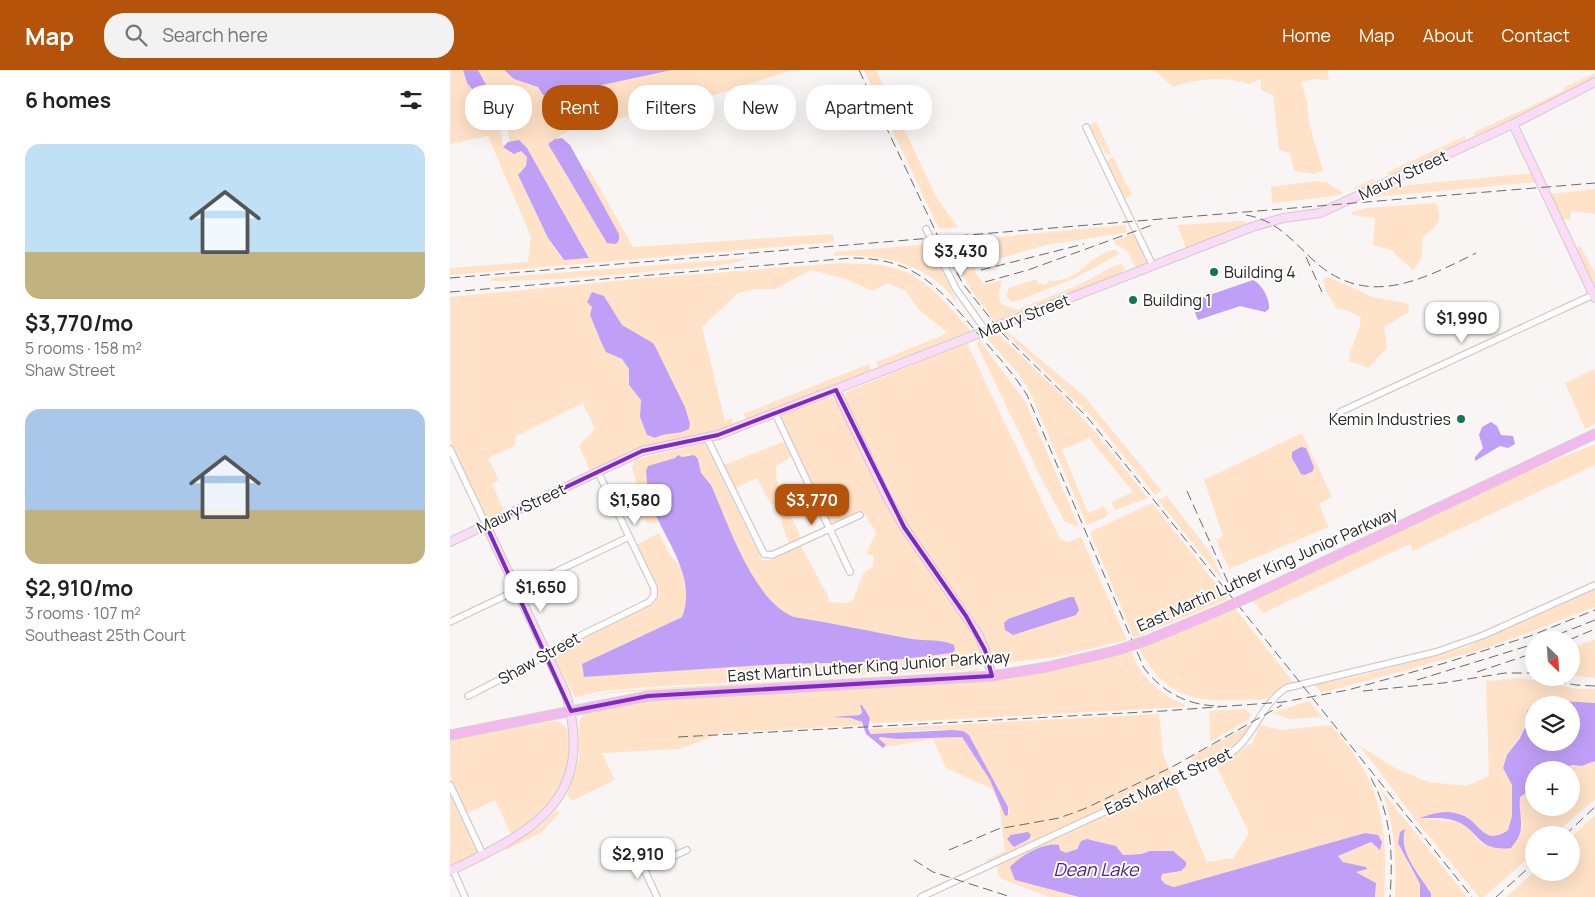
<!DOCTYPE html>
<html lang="en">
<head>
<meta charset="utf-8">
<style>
  :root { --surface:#fff; --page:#f2f2f2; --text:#222; --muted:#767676; --accent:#b45309 }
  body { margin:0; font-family:Manrope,sans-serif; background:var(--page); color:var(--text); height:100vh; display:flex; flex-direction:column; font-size:19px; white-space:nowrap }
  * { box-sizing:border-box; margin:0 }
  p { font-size:16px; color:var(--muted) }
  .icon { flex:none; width:28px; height:28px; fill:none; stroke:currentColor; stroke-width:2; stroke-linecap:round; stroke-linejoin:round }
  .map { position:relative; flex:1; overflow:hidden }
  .sheet { display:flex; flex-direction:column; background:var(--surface); width:450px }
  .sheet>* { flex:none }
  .top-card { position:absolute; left:15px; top:15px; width:475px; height:45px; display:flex; gap:10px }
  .needle { width:32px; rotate:155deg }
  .buttons { position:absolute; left:1075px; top:561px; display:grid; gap:10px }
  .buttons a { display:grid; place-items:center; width:55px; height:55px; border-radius:50%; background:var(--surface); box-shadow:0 5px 20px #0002; font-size:25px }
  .price { position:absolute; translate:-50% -42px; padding:0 11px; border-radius:10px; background:#fff; color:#222; font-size:16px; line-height:32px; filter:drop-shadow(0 1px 2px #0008) }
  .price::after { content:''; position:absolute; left:50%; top:30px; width:15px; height:11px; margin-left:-8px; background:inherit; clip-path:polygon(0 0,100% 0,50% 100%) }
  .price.on { background:var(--accent); color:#fff }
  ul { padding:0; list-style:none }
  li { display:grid; align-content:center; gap:10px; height:265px; padding:0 25px }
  li span { display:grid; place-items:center; height:155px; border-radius:15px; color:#555 }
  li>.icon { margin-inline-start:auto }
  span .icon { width:90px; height:90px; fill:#fffc; stroke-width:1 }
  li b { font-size:21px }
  h2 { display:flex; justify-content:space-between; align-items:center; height:60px; padding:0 25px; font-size:21px }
  .pill { padding:0 18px; border-radius:20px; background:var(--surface); box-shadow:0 5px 20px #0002; font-size:18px; line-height:45px }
  .pill.on { background:var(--accent); color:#fff }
  header { display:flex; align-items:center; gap:30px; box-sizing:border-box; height:70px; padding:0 25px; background:var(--accent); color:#fff }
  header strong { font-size:24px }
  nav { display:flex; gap:28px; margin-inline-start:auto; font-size:18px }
  .search { width:350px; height:45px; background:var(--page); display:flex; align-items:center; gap:12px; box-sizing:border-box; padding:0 18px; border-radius:20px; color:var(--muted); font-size:19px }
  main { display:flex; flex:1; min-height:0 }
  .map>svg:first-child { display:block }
  .green { fill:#ffe2c7; fill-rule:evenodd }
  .water { fill:#c0a0f7; fill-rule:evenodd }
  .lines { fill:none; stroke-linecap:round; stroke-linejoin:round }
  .street-casing { stroke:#d0cbcc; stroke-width:8 }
  .secondary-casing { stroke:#d0cbcc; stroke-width:10 }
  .primary-casing { stroke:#d4d3d3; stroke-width:11 }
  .street { stroke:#fff; stroke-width:5.5 }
  .secondary { stroke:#fadcf6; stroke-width:8 }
  .primary { stroke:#f4b9ec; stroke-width:9 }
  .rail { stroke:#6b6969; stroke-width:1; stroke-dasharray:10 5; stroke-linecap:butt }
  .primary-bridge-casing { stroke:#d4d3d3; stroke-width:11; stroke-linecap:butt }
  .primary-bridge { stroke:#f4b9ec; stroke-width:9 }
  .marked { fill:none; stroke:#7b2cbf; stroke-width:4; stroke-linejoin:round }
  .poi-dot { fill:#13774f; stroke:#fff; stroke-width:2 }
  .labels { text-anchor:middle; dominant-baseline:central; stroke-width:4; stroke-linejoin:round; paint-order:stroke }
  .street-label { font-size:16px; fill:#262525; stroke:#fff }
  .poi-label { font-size:16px; fill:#262525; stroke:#fff; text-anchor:start }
  .water-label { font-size:18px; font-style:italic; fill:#502084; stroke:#fff }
</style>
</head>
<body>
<header>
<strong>Map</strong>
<div class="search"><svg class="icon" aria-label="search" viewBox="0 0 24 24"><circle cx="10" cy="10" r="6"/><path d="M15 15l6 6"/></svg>Search here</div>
<nav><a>Home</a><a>Map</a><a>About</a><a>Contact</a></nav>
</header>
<main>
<section class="sheet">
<h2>6 homes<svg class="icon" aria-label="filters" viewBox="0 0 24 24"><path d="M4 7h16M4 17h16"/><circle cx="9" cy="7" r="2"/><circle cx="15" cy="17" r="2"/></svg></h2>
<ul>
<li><span style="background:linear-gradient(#bfe0f5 70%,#c2b280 0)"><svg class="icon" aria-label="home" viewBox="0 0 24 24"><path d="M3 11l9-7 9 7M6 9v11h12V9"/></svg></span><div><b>$3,770/mo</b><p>5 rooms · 158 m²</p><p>Shaw Street</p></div></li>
<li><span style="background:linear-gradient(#a9c7e8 65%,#c2b280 0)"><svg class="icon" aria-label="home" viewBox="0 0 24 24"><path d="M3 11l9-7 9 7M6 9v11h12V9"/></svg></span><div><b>$2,910/mo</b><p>3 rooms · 107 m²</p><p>Southeast 25th Court</p></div></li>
</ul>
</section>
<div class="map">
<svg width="1145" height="827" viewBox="0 0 1145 827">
  <rect width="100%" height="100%" fill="#f9f5f5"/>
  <!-- green -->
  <path class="green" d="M 0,0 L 13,0 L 17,13 L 26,24 L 28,34 L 45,43 L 48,32 L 44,29 L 28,0 L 54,0 L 64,9 L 88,17 L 93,24 L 110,24 L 222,0 L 343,0 L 261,26 L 118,61 L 98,74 L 118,108 L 169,164 L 133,100 L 136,99 L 140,101 L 183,177 L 383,164 L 384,172 L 0,205 L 0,198 L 78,192 L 81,167 L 38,66 L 0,74 ZM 56,56 L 60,72 L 77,78 L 139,187 L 135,189 L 110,187 L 98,168 L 68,106 L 76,96 L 77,87 L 71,81 L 53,77 L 50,57 Z
    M 414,0 L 426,0 L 487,128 L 508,157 L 493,159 L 488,157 Z
    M 704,0 L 877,0 L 879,10 L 864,9 L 851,12 L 857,31 L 859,53 L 873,101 L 864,104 L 844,101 L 840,83 L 829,80 L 823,25 L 811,20 L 811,9 L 799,14 C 775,6 746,8 723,17 Z
    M 1145,3 L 1145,7 L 1059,53 L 1027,67 L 1023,63 L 1113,21 L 1115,17 Z
    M 646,51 L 661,83 L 656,85 L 639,55 Z
    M 1015,66 L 1016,72 L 943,106 L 936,103 Z
    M 663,87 L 682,125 L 675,129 L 658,94 L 658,90 Z
    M 1084,103 L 1088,112 L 913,128 L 939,117 Z
    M 924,108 L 923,114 L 906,120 L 904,118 Z
    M 865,111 L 876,112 L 894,123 L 885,126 L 822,133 L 821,117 Z
    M 1145,119 L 1145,144 L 1121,141 L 1120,149 L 1113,150 L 1100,124 Z
    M 986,133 C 994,153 988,155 972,168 C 973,181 973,190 963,200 L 941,180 L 923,175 L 925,148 L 902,145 L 902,142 L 916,138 Z
    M 792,151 L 796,152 L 798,156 L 737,180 L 727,155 Z
    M 675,155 L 677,161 L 674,163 L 596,175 L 528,195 L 524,201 L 535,215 L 552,210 C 550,220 547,223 551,234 L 566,240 L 627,216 L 666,195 L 672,194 L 675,197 L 670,206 L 546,253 L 521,220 L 496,172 Z
    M 683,163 L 698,194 L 686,199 L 677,181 L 665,174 L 664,171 Z
    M 480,174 L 508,234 C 480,194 432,183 384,186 L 385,182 Z
    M 1130,175 L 1145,204 L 1145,216 L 1127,179 Z
    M 662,180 L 666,180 L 669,184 L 625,208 L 567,231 L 562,232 L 556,227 L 559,218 L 587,209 L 587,213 L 596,215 L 598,211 C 630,212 635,188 662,180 Z
    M 300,188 C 273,198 242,198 214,200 C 156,206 97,211 39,211 L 42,208 Z
    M 390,193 C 406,194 424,193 440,197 C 476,204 499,238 523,263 L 432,298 L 428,297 L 426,292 L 498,263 L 468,239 L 456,221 L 438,213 L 423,221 L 396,209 L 361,200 L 325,219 L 306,219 L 288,223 L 252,257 L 275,351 L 282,348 L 283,356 L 264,362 L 184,381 L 140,401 L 129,376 L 145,359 L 133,333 L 66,366 L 65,376 L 38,388 L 49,410 L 42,414 L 55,442 L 37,449 L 0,370 L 0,227 L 186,209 ZM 154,226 L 172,255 L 203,273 L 206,278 C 214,296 243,343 238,360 C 227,363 215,361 205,368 L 197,365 L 190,347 L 191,330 L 180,311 L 179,299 L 172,289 L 157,282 L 140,245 L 142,237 Z
    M 878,207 L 912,222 C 919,229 946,230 958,234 L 959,242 L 934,257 L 937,277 L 919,298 L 899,291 C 899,278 910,264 911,248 L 899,241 L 887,239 L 876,221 L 873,208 Z
    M 554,259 L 634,326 L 712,421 L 705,425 L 644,349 L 552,260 Z
    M 546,262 L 613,326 L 646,363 L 698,428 L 665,440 L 661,432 L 683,422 L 639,368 L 612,380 L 638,443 L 654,436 L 658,443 L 656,447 L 637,455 L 580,322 L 572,308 L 535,266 Z
    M 529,269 L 576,333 L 629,457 L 615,452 L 592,410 L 527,275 Z
    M 517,273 L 607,463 L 611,469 L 618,472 L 631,467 L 677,570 L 606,587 L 547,594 L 521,544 L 461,463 L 396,330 L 396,322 Z
    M 419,294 L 421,299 L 418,304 L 298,350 L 293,344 Z
    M 1145,299 L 1145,354 L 1135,359 L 1115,313 Z
    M 377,328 L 383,328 L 387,334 L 442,445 L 526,570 L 533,588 L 532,595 L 525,593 L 515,599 L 215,616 L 159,620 L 125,627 L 104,588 L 103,581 L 204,534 L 209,525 L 208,521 L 186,475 L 209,463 L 220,485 L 232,498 L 237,529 L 232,547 L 163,579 L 134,607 L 330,594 L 430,592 L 463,589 L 499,573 C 447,569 396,555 344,547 C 303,531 278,454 261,415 L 251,403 L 248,389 L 238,385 L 217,390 L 201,427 L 208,448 L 207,454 L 198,453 L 176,438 L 190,424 L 182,398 L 184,393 L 183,390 L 255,373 L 312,490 L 319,490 L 351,476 L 379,528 L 377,532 L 396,533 L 403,530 L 413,504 L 422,497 L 424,486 L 416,483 L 426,463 L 412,440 L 388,452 L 379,452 L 330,349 L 333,345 Z
    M 852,363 L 882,427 L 869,434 L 879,457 L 779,499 L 766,470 L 773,466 L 754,410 Z
    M 333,372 L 341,384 L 339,388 L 326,396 C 325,412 332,429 339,443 C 343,452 349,459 350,469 L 340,474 C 332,461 332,448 326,435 L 320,433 L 307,408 L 284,419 L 274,395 Z
    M 1145,374 L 1145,395 L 963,481 L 960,474 L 813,543 L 802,530 L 1078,401 Z
    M 717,426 L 760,482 L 774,512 L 708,430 Z
    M 702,433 L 778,529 L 684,568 L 640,462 Z
    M 1145,519 L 1145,537 L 1037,578 L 872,623 L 864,614 L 905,607 L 1014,578 Z
    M 785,538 L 843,612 C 835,616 825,625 817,628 C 808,631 795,629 786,630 C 740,633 710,621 689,578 Z
    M 1145,569 L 1145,608 L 1121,605 L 1121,579 Z
    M 681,580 C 689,606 710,625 734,634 L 734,637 L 434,653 L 422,653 L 412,635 L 410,638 L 412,643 L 395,648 L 409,651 L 414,655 L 271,663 L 230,679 L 152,683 L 165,710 L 122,731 L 117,725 L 129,689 L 129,651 L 134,644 L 219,627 L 557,610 Z
    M 530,598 L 524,602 L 204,620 L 160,623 L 129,628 L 160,622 L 211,618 L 515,602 Z
    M 1071,608 L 1128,619 L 1145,619 L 1145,633 L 1094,630 L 1086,633 L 1077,641 C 1076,665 1060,676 1053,698 L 1062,715 L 1062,746 L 1058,760 L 1045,766 L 1037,765 L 1014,745 L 972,748 L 1008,752 L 1019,759 L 1029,771 L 1050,779 L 1073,757 L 1069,741 L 1070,727 L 1074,724 L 1084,726 L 1084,738 L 1121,738 L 1121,700 L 1111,700 C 1119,693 1124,697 1132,696 C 1136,696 1141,693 1145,691 L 1145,729 L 1104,765 L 1084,765 L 1084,783 L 1034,827 L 1029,827 L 965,749 L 910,676 L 945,698 L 978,712 L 1016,716 L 1039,706 L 1036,611 Z
    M 859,631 L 872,647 L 841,649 L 822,643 Z
    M 795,639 L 801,645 L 798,650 L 760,672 L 759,641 Z
    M 709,644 L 713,683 L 722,706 L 539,793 L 536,790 L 555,781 L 549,734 L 542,719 L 496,698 L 483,669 L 436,677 L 429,669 L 430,667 L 447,669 L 512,667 L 540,710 L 555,746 L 560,742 L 558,737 L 519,665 C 501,654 448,663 426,664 L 421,663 L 418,659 Z
    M 106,651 C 116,654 119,661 120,671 C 123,715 93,742 61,764 L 45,730 L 17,743 L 0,706 L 0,668 Z
    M 800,654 C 794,677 766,686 747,694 L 740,688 Z
    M 810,655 L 831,660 L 881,655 C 891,668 903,681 911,695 C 936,736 937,781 934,827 L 925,827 L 926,813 L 906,802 L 916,797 L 893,792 L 888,786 L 922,772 L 926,777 L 924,764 L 915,763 L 724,817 L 715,814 L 711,809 L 712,804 L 731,801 L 714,782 C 700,782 687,784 673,785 L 666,776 L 637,769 L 631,771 C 627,779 624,781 616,784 L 610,780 L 565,810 L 629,827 L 599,827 L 552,809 L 547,803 L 548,795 L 724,712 L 757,792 L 783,788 L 799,763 L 766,695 L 802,673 Z
    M 931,720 L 1017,827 L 981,827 L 981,823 C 971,808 947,782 953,762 L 950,762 L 959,796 L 970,814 L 970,827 L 945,827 C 946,787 946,758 931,720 Z
    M 0,724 L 28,783 L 0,798 Z
    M 106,741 L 110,742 L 91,763 L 56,780 L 54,777 L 87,758 Z
    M 1145,745 L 1145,827 L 1056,827 L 1084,802 L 1121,802 L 1121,768 Z"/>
  <!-- water -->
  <path class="water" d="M 13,0 L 28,0 L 44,29 L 48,31 L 50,41 L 45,43 L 28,34 L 26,24 L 17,13 Z
    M 54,0 L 222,0 L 110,24 L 93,25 L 88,17 L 64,9 Z
    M 112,68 L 120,75 L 169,164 L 169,170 L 166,174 L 157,173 L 98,74 L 105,69 Z
    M 69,70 L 77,78 L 139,188 L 114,190 L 98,168 L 68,105 L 76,96 L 77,87 L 71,81 L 64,84 L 53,77 L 58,72 Z
    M 803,210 C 812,214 820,229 819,239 L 815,242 L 790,236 L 748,250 L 744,240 L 745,230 Z
    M 142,222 L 154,226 L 172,255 L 203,273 L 206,278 L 235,337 L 240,354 L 239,359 C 227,366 216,361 205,368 L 197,365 L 190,347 L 191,330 L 179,315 L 179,299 L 172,289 L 156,282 L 152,274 L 140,245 L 142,237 L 137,232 Z
    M 1041,352 L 1047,356 L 1051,365 L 1063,366 L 1065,374 L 1058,378 L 1050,376 L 1025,391 L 1025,387 L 1033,378 L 1029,365 L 1032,357 Z
    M 851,377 L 856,378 L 864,397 L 863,401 L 855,405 L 851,404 L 842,388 L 842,382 Z
    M 228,385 L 232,387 L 244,385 L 248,389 L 251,403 L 261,415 C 278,453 303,531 344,547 C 383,553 423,562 462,569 C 475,571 492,569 504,575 L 505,580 L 502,583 L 430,592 L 330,594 L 134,607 L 132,594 L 232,547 C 247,508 217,473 203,439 C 198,427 197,413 196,401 L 198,396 L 225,388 Z
    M 620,527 L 624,527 L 629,540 L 626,545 L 563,565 L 555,560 L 554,553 L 558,549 Z
    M 1094,630 L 1145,633 L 1145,691 L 1132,696 L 1122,695 L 1111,700 L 1084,700 L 1084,726 L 1074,724 L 1070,727 C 1068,749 1078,759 1061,778 C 1028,782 1030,762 1008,752 C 997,747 982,748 970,748 C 984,743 997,739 1012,745 C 1031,752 1033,777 1058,760 L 1062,746 L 1062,715 L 1053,698 L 1057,685 L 1070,668 L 1076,655 L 1077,641 L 1086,633 ZM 1084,635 L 1121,635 L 1121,672 L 1084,672 Z
    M 410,635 L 412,635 L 420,648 L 418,659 L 421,664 L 502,660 L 513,661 L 519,665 L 558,737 L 558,745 L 555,746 L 540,710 L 512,667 L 447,669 L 430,667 L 429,669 L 436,675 L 433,678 L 416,664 L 412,652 L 400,648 L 383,647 L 409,645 L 412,643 Z
    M 955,759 C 948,781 968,803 981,823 L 981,827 L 970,827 L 970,814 L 948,773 L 950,762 Z
    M 578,762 L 581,765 L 579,769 L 564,777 L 557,769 L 561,765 Z
    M 915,763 L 928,765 L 932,772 L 930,780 L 921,772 L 888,786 L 893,792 L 916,797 L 917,799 L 906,802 L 926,813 L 925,827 L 629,827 L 565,810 L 560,797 C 570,786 594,772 609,775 L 610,780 L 616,783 L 627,779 L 631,771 L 637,769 L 666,776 L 673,785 L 691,784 L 700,781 L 723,781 L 736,792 L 736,796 L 731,801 L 712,804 L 711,809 L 715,814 L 724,817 Z"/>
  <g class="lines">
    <!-- street casing -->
    <g class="street-casing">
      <path id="street" d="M 636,57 L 703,196
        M 476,159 L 506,219 L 536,261
        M 890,342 L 1145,224
        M 325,343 L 400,502
        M 257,368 L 314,484 L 322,485 L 410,445
        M 0,379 L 36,455
        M 0,552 L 179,467
        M 18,626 L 84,592 L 94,586 L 97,582 L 199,532 L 204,526 L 204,518 L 148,402
        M 0,715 L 33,785
        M 187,784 L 207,827
        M 194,799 L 237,780
        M 3,800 L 15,827
        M 471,827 L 779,684 C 805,667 810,635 836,618 L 986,582 L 1034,565 L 1145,515"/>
    </g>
    <!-- secondary casing -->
    <g class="secondary-casing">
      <path id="secondary" d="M 1063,54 L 1145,228
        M 386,320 L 437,427 L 454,457 L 528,564 L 535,580 L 542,606
        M 0,472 L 192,381 L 268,365 L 802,157 L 833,148 L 870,143 L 1063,54 L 1145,12
        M 0,801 C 84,761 146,730 116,624 L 36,455"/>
    </g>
    <!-- primary casing -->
    <g class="primary-casing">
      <path id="primary" d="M 801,526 L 1145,364
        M 698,570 L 772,539
        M 0,665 L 198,626 L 542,606 L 597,597 L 668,580"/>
    </g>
    <!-- street -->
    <use href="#street" class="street"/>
    <!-- secondary -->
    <use href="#secondary" class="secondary"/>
    <!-- primary -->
    <use href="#primary" class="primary"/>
    <!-- rail -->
    <path class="rail" d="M 409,0 L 494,179 L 513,214 L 552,263 L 638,348 L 1022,827
      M 796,145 C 825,150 840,168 861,188 C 915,240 970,211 1026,183
      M 856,187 L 872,222
      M 531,200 L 634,174
      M 0,208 L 1145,113
      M 535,212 L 578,200 L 705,154
      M 0,222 L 402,188 C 467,188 490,219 529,265 C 546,284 563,303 577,325 L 694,598 C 713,623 739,636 770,636
      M 737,421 L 781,519
      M 1094,570 L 1145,550
      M 1119,570 L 1145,559
      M 1027,602 L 1084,583
      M 1091,608 L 1126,615 L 1145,616
      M 967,610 L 1084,574
      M 913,621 L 993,613 L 1055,603 L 1084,603
      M 228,667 L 713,641 L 833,632 L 898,620 L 995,593 L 1080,566 L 1145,540
      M 921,708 C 942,746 943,785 940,827
      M 1115,765 L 1145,737
      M 499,780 L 548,759 L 609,748 L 634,739 L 722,697 L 832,635
      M 464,790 L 483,802 L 561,827
      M 1046,827 L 1084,793"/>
    <!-- primary-bridge casing -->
    <g class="primary-bridge-casing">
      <path id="primary-bridge" d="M 772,539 L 801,526
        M 668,580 L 698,570"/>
    </g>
    <!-- primary-bridge -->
    <use href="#primary-bridge" class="primary-bridge"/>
  </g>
  <!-- marked area -->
  <path class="marked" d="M 386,320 L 454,457 L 516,546 L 535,580 L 542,606 L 198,626 L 121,641 L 36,455 L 192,381 L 268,365 Z"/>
  <!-- markers -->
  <g class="poi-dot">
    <circle cx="764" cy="202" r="5"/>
    <circle cx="683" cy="230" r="5"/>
    <circle cx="1011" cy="349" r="5"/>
  </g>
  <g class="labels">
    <!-- street labels -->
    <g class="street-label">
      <text transform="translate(953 105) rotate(-25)">Maury Street</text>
      <text transform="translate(574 246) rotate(-21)">Maury Street</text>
      <text transform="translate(71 438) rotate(-25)">Maury Street</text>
      <text transform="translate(817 499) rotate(-24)">East Martin Luther King Junior Parkway</text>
      <text transform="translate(89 588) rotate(-29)">Shaw Street</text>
      <text transform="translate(419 596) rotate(-4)">East Martin Luther King Junior Parkway</text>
      <text transform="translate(718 711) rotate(-25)">East Market Street</text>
    </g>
    <!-- poi labels -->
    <g class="poi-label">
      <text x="774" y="202">Building 4</text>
      <text x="693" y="230">Building 1</text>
      <text x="1001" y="349" text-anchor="end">Kemin Industries</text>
    </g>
    <!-- water labels -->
    <g class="water-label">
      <text x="646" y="799">Dean Lake</text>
    </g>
  </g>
</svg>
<div class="buttons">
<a><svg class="needle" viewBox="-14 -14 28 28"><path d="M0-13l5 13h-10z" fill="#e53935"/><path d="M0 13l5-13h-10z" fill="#767676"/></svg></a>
<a><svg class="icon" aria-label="layers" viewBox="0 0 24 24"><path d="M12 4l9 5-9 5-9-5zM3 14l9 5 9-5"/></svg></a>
<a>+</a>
<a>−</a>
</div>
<b class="price" style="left:511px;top:207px">$3,430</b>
<b class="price" style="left:1012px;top:274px">$1,990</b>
<b class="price" style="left:185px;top:456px">$1,580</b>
<b class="price on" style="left:362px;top:456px">$3,770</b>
<b class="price" style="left:91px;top:543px">$1,650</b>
<b class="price" style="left:188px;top:810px">$2,910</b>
<div class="top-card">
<a class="pill">Buy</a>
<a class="pill on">Rent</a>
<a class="pill">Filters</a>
<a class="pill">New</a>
<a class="pill">Apartment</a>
</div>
</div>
</main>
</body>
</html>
